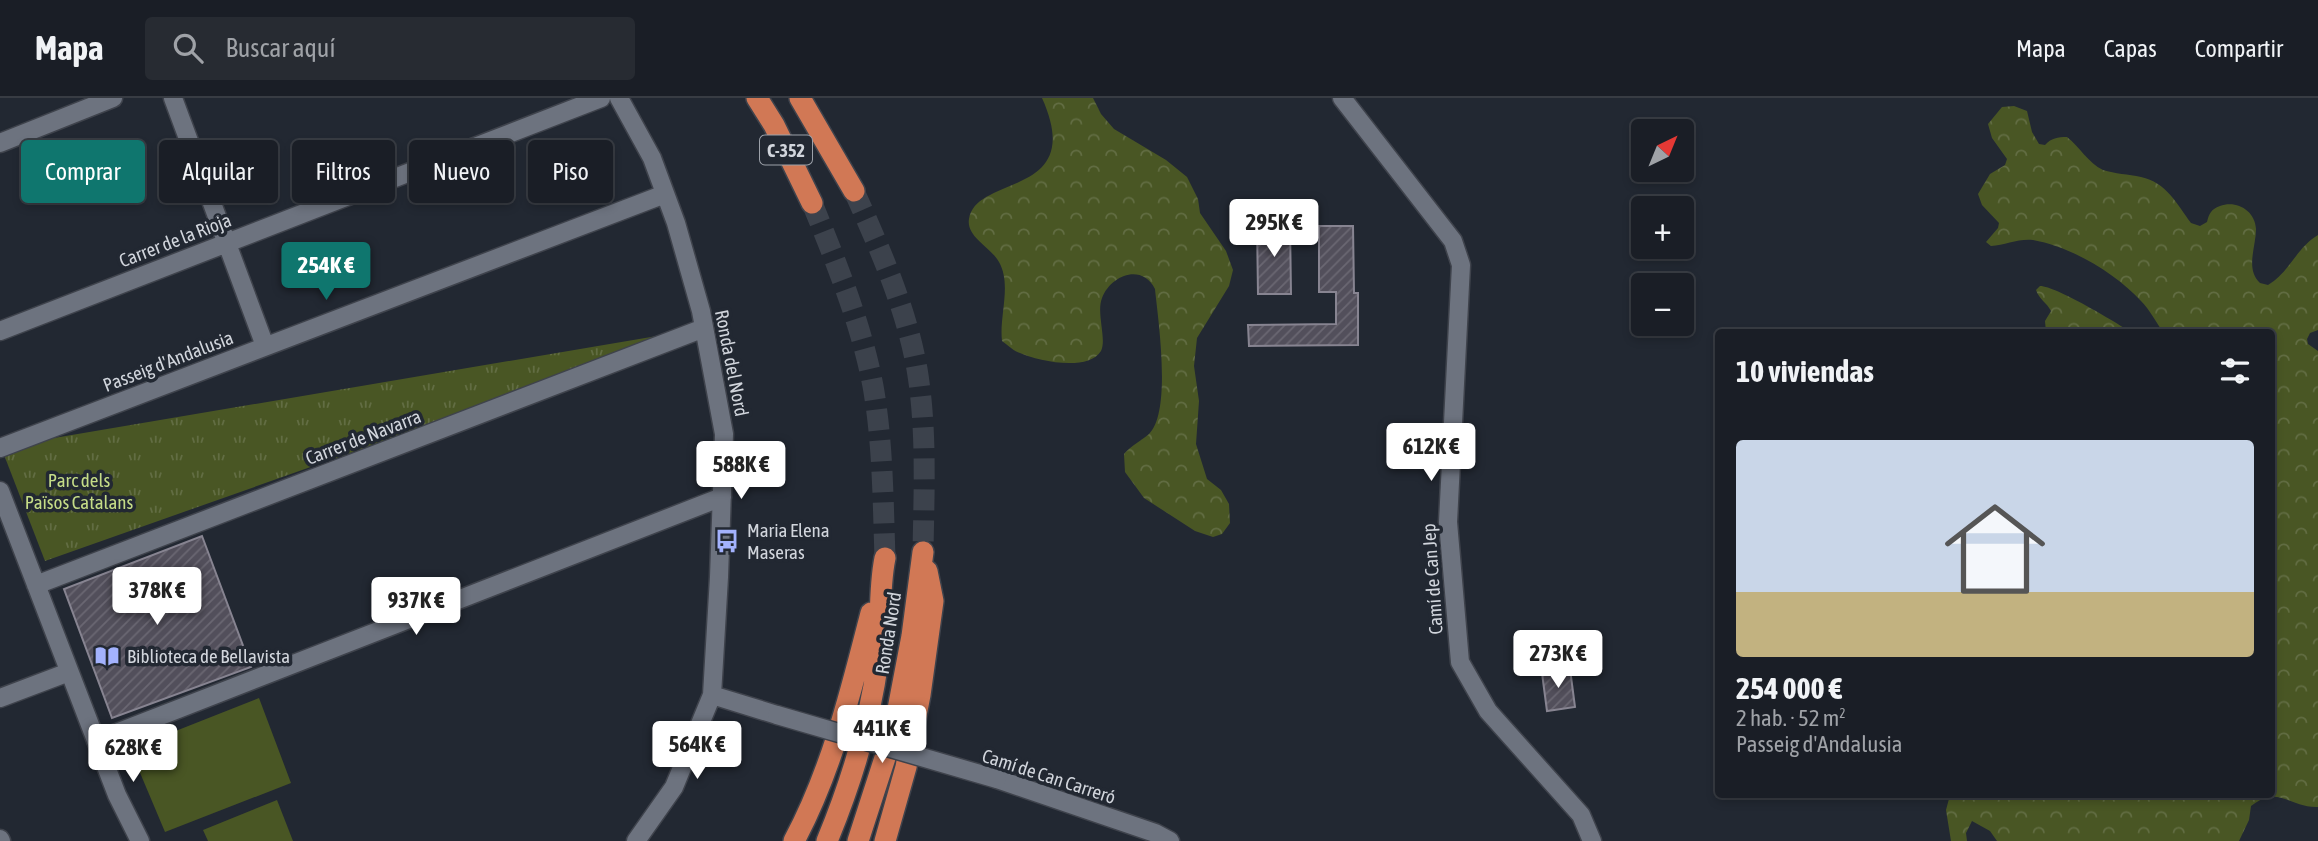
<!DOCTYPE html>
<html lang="es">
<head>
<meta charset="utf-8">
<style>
  :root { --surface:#1a1e26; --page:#272b32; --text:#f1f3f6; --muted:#9fa2a7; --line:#383c43; --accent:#0f766e }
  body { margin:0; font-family:"Asap Condensed",sans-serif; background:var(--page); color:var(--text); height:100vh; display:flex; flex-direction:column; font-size:26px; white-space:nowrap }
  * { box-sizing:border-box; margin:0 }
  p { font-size:23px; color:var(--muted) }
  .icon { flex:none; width:38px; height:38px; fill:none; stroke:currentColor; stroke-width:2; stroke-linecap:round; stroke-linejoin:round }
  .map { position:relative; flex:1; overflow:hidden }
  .sheet { position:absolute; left:1715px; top:231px; width:560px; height:469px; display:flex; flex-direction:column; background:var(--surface); border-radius:7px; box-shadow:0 4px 10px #0003,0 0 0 2px var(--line) }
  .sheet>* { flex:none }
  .guide { position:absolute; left:21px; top:42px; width:665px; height:63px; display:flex; gap:14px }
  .needle { width:46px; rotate:43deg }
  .buttons { position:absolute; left:1631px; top:21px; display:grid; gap:14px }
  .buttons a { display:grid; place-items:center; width:63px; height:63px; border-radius:7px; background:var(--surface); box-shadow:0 4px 10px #0003,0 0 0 2px var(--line); font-size:35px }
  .price { position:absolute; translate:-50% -60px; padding:0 16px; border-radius:7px; background:#fff; color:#222; font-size:23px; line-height:46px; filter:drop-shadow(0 2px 4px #0008) }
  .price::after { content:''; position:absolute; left:50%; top:42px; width:21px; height:16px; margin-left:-10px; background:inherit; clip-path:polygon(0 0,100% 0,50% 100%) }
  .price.active { background:var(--accent); color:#fff }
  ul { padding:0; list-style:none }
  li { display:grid; align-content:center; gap:14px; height:371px; padding:0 21px }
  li+li { border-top:2px solid var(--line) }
  li span { display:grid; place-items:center; height:217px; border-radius:7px; color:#555 }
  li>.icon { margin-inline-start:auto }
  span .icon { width:126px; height:126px; fill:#fffc; stroke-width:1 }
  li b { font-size:30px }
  h2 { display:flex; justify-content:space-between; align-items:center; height:84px; padding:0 21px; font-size:30px }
  .pill { padding:0 24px; border-radius:7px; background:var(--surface); box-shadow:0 4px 10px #0003,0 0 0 2px var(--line); font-size:24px; line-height:63px }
  .pill.active { background:var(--accent); color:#fff }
  header { display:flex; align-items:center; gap:42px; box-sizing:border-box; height:98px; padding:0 35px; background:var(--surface); border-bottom:2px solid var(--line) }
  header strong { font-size:33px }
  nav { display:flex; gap:38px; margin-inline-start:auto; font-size:24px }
  .search { width:490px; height:63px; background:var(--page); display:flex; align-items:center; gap:18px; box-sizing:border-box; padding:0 24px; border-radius:7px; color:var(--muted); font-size:26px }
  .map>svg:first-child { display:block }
  .forest { fill:url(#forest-crowns) }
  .park { fill:url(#park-tufts) }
  .garden { fill:#495624 }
  .building { fill:url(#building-hatch); stroke:#878491; stroke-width:2 }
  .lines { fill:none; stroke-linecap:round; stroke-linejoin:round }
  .highway-tunnel { stroke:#3c424c; stroke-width:21; stroke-dasharray:21 10; stroke-linecap:butt }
  .minor-casing { stroke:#3f434c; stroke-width:21 }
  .highway-casing { stroke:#3f434c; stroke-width:24 }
  .minor { stroke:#6d737f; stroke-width:18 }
  .highway { stroke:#d17855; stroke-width:21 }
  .minor-bridge-casing { stroke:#3f434c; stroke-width:21; stroke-linecap:butt }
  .minor-bridge { stroke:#6d737f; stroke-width:18 }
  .labels { text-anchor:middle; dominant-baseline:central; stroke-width:7; stroke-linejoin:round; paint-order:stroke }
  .shield { fill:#222832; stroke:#9ca1a9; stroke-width:2 }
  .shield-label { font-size:18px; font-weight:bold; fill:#d1d5dc }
  .street-label { font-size:19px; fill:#d1d5dc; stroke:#222832 }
  .park-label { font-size:19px; fill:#c5dc87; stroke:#222832 }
  .poi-label { font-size:19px; fill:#d1d5dc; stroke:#222832; text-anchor:start }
</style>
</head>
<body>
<header>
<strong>Mapa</strong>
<div class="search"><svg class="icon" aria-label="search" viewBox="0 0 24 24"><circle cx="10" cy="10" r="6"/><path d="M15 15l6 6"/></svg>Buscar aquí</div>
<nav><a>Mapa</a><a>Capas</a><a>Compartir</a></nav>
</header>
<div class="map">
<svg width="2318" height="743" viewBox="0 0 2318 743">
  <defs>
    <pattern id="forest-crowns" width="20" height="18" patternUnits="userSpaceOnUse" patternTransform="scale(1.75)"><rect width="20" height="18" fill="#495624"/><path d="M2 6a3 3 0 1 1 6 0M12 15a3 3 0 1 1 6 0" fill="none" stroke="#626d43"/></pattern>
    <pattern id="park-tufts" width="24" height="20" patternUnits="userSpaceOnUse" patternTransform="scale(1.75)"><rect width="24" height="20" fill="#495624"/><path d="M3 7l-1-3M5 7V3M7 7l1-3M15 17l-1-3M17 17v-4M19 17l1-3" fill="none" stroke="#626d43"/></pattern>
    <pattern id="building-hatch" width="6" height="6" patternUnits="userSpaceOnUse" patternTransform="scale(1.75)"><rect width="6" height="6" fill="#524f5b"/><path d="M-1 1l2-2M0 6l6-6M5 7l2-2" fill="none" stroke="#6a6772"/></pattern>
  </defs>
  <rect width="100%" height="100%" fill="#222832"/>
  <!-- forest -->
  <path class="forest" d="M 1042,0 L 1093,0 L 1101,16 L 1114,31 L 1166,62 L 1187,79 L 1198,101 L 1200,115 L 1226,153 L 1233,172 L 1229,188 L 1197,240 L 1194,268 L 1199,303 L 1196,346 L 1207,381 L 1221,392 L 1229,406 L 1230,425 L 1222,436 L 1213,439 L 1195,433 L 1144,400 L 1125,374 L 1124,356 C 1132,347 1141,343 1149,336 C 1172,314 1158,221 1155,191 C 1142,165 1111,177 1102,200 C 1096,215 1107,241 1101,253 C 1088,274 1038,263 1020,255 C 1013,253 1008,247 1002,243 C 999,218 1012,187 999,164 C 991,149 966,139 969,121 C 976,76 1087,100 1042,0 Z
    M 2014,8 L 2027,13 L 2032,34 L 2039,46 L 2045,47 C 2051,40 2058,39 2067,39 C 2080,49 2088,65 2103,72 C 2115,76 2128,76 2141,79 C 2166,84 2177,106 2191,125 L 2200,128 L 2207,124 C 2209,116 2211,111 2220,108 C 2236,102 2255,112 2256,131 C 2256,149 2245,171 2260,185 L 2268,187 C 2290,174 2296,150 2318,137 L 2318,232 L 2310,235 L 2307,241 L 2308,246 L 2318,253 L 2318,709 C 2289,710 2279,686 2251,708 L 2249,722 L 2239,743 L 1997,743 L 1990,733 L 1972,723 L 1966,735 L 1967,743 L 1951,743 L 1946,712 L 1950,697 L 2272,696 L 2272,234 L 2163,234 C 2156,224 2150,212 2141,203 C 2115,175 2072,149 2033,142 C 2020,140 2005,147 1991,148 L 1986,144 L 1998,130 L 1999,125 L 1982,107 L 1978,96 L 1990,76 L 2005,67 L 2007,61 L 1992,40 L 1988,26 L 2002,9 Z
    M 2040,188 C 2056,188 2115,224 2131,234 L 2046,234 L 2045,223 L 2051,213 C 2047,205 2039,201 2036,192 Z"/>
  <!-- park -->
  <path class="park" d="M 704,230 L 45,463 L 1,349 Z"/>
  <!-- garden -->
  <path class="garden" d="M 259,600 L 291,685 L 165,734 L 130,651 Z
    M 277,702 L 293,743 L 208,743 L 203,732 Z"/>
  <!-- building -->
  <path class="building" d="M 1257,126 L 1290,126 L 1291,196 L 1258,196 Z
    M 1319,128 L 1353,128 L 1354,195 L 1358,195 L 1358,247 L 1249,248 L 1248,227 L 1336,226 L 1336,194 L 1319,194 Z
    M 202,438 L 251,569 L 112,620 L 64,491 Z
    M 1570,571 L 1575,609 L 1547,613 L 1542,575 Z"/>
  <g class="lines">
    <!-- highway-tunnel -->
    <path class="highway-tunnel" d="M 854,93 C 879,149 906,209 917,271 C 927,331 924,393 923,454
      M 812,105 C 836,164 861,225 873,288 C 883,345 883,403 885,460"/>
    <!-- minor casing -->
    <g class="minor-casing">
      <path id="minor" d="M 173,0 L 265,248
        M 619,0 L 652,60 L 676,125 L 701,213 L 724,336 L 719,479 L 712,597 L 674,689 L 636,743
        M 1342,0 L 1453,143 L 1461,167 L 1448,424 L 1460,564 L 1488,613 L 1581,717 L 1592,743
        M 0,45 L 113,0
        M 0,233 L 601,0
        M 0,350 L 665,96
        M 0,393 L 117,697 L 140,743
        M 36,487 L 704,230
        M 712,597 L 777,617
        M 0,600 L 69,574
        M 96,643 L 722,399
        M 997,681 L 1155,735 L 1170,743
        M 0,741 L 1,743"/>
    </g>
    <!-- highway casing -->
    <g class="highway-casing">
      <path id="highway" d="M 757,0 L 774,27 L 812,105
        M 800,0 L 854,93
        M 794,743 C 832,672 851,593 871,515
        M 827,743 C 851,685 870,624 878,562 C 882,528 878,494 885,460
        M 858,743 L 894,632 L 912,538 L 923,454
        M 885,743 L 906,669 L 920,597 L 933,503 L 927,473"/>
    </g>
    <!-- minor -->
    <use href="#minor" class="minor"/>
    <!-- highway -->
    <use href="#highway" class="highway"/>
    <!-- minor-bridge casing -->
    <g class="minor-bridge-casing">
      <path id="minor-bridge" d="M 777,617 L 997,681"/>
    </g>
    <!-- minor-bridge -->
    <use href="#minor-bridge" class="minor-bridge"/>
  </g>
  <!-- icons -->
  <defs>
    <g id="bus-bare" transform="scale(1.89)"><path d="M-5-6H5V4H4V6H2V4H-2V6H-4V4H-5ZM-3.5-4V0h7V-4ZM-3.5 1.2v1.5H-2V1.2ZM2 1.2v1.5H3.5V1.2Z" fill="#a3b2fd" stroke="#222832" stroke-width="2.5" paint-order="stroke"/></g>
    <g id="library-bare" transform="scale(1.89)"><path d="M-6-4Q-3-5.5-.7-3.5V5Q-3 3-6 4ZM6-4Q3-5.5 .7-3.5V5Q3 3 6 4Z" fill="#a3b2fd" stroke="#222832" stroke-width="2.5" paint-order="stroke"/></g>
  </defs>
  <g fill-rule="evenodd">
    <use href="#bus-bare" x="727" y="443"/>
    <use href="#library-bare" x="107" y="558"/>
  </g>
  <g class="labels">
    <!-- shield labels -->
    <rect class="shield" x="760" y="37.5" width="52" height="29" rx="5"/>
    <g class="shield-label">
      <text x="786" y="52">C-352</text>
    </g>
    <!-- street labels -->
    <g class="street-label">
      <text transform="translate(175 142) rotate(-21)">Carrer de la Rioja</text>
      <text transform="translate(168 263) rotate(-21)">Passeig d'Andalusia</text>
      <text transform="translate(732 265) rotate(79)">Ronda del Nord</text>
      <text transform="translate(363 339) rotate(-21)">Carrer de Navarra</text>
      <text transform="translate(1432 481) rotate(-94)">Camí de Can Jep</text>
      <text transform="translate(888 535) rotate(-81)">Ronda Nord</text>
      <text transform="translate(1049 678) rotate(18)">Camí de Can Carreró</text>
    </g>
    <!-- park labels -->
    <g class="park-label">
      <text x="79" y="382">Parc dels<tspan x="79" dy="22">Països Catalans</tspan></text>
    </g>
    <!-- poi labels -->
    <g class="poi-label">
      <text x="747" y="432">Maria Elena<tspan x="747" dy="22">Maseras</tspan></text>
      <text x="127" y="558">Biblioteca de Bellavista</text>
    </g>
  </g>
</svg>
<div class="buttons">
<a><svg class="needle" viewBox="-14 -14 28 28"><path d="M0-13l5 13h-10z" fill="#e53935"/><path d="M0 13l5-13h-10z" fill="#9fa2a7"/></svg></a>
<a>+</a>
<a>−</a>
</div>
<b class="price" style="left:1274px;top:161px">295K €</b>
<b class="price active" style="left:326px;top:204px">254K €</b>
<b class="price" style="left:1431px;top:385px">612K €</b>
<b class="price" style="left:741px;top:403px">588K €</b>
<b class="price" style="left:157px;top:529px">378K €</b>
<b class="price" style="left:416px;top:539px">937K €</b>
<b class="price" style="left:1558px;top:592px">273K €</b>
<b class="price" style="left:882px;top:667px">441K €</b>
<b class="price" style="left:697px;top:683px">564K €</b>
<b class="price" style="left:133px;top:686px">628K €</b>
<div class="guide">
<a class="pill active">Comprar</a>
<a class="pill">Alquilar</a>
<a class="pill">Filtros</a>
<a class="pill">Nuevo</a>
<a class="pill">Piso</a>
</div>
<section class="sheet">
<h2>10 viviendas<svg class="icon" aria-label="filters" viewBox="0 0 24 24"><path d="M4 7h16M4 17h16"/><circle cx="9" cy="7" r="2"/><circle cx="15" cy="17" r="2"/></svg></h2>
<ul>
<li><span style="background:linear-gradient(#c9d6e8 70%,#c2b280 0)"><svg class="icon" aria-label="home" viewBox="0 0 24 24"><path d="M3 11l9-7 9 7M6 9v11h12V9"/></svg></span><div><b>254 000 €</b><p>2 hab. · 52 m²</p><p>Passeig d'Andalusia</p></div></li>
</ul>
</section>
</div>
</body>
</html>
